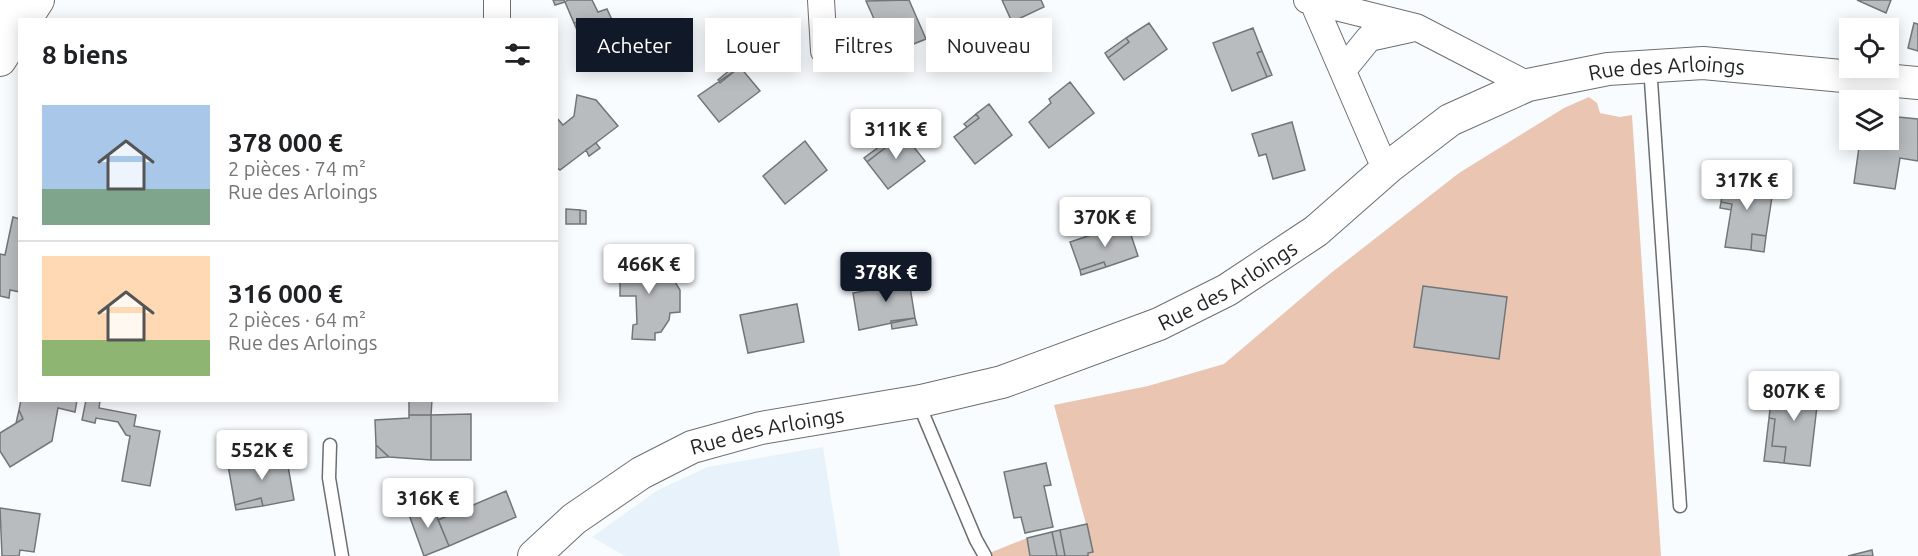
<!DOCTYPE html>
<html lang="fr">
<head>
<meta charset="utf-8">
<style>
  :root { --surface:#fff; --page:#f6f6f6; --text:#202124; --muted:#757577; --line:#e0e0e0; --accent:#111827 }
  body { margin:0; font-family:Ubuntu,sans-serif; background:var(--page); color:var(--text); height:100vh; display:flex; flex-direction:column; font-size:22px; white-space:nowrap }
  * { box-sizing:border-box; margin:0 }
  p { font-size:20px; color:var(--muted) }
  .icon { flex:none; width:33px; height:33px; fill:none; stroke:currentColor; stroke-width:2; stroke-linecap:round; stroke-linejoin:round }
  .map { position:relative; flex:1; overflow:hidden }
  .panel { position:absolute; left:18px; top:18px; width:540px; height:384px; display:flex; flex-direction:column; background:var(--surface); border-radius:0px; box-shadow:0 3px 15px #0003 }
  .panel>* { flex:none }
  .guide { position:absolute; left:576px; top:18px; width:570px; height:54px; display:flex; gap:12px }
  .tools { position:absolute; left:1839px; top:18px; display:grid; gap:12px }
  .tools a { display:grid; place-items:center; width:60px; height:60px; border-radius:0px; background:var(--surface); box-shadow:0 3px 15px #0003; font-size:30px }
  .price { position:absolute; translate:-50% -51px; padding:0 14px; border-radius:6px; background:#fff; color:#222; font-size:20px; line-height:39px; filter:drop-shadow(0 2px 3px #0008) }
  .price::after { content:''; position:absolute; left:50%; top:36px; width:18px; height:14px; margin-left:-9px; background:inherit; clip-path:polygon(0 0,100% 0,50% 100%) }
  .price.selected { background:var(--accent); color:#fff }
  ul { padding:0; list-style:none }
  li { display:flex; align-items:center; gap:18px; height:150px; padding:0 24px }
  li+li { border-top:2px solid var(--line) }
  li span { display:grid; place-items:center; flex:none; width:168px; height:120px; border-radius:0px; color:#555 }
  li>.icon { margin-inline-start:auto }
  span .icon { width:72px; height:72px; fill:#fffc; stroke-width:1 }
  li b { font-size:26px }
  h2 { display:flex; justify-content:space-between; align-items:center; height:72px; padding:0 24px; font-size:26px }
  .chip { padding:0 21px; border-radius:0px; background:var(--surface); box-shadow:0 3px 15px #0003; font-size:21px; line-height:54px }
  .chip.selected { background:var(--accent); color:#fff }
  .map>svg:first-child { display:block }
  .built { fill:#e7f2fb }
  .green { fill:#e9c5b2 }
  .building { fill:#b8bcbf; stroke:#727679; stroke-width:1.5 }
  .lines { fill:none; stroke-linecap:round; stroke-linejoin:round }
  .service-casing { stroke:#6c6f72; stroke-width:15 }
  .minor-casing { stroke:#6c6f72; stroke-width:28 }
  .tertiary-casing { stroke:#6c6f72; stroke-width:34 }
  .service { stroke:#fff; stroke-width:12 }
  .minor { stroke:#fff; stroke-width:26 }
  .tertiary { stroke:#fff; stroke-width:32 }
  .labels { text-anchor:middle; dominant-baseline:central; stroke-width:4.5; stroke-linejoin:round; paint-order:stroke }
  .street-label { font-size:21px; fill:#222425; stroke:#fff }
</style>
</head>
<body>
<div class="map">
<svg width="1918" height="556" viewBox="0 0 1918 556">
  <rect width="100%" height="100%" fill="#f8fcfe"/>
  <!-- built -->
  <path class="built" d="M 823,447 L 840,556 L 625,556 L 592,537 L 658,490 L 708,467 Z"/>
  <!-- green -->
  <path class="green" d="M 1589,97 L 1597,103 L 1600,113 L 1620,117 L 1632,115 L 1661,556 L 982,556 L 1027,538 L 1086,524 L 1054,405 L 1148,386 L 1224,364 L 1331,273 L 1459,173 L 1564,108 Z"/>
  <!-- building -->
  <path class="building" d="M 553,0 L 564,0 L 565,2 L 555,5 Z
    M 568,0 L 592,0 L 598,12 L 607,9 L 623,44 L 593,57 L 578,22 L 574,23 L 565,2 Z
    M 909,0 L 926,39 L 894,52 L 884,29 L 879,30 L 866,1 Z
    M 1002,0 L 1041,0 L 1044,7 L 1012,22 Z
    M 1857,0 L 1891,0 L 1886,13 Z
    M 578,22 L 593,57 L 589,58 L 574,23 Z
    M 1149,23 L 1167,49 L 1124,80 L 1108,58 L 1129,42 L 1126,38 Z
    M 1914,23 L 1918,24 L 1918,51 L 1908,48 Z
    M 1253,28 L 1262,51 L 1257,53 L 1267,77 L 1232,91 L 1213,43 Z
    M 884,29 L 894,52 L 890,54 L 879,30 Z
    M 1126,38 L 1129,42 L 1108,58 L 1105,53 Z
    M 1262,51 L 1272,75 L 1267,77 L 1257,53 Z
    M 737,64 L 740,67 L 720,83 L 718,80 Z
    M 740,67 L 760,91 L 719,122 L 698,96 Z
    M 1070,82 L 1094,113 L 1049,148 L 1029,122 L 1051,103 L 1049,99 Z
    M 577,95 L 596,100 L 618,126 L 560,170 L 556,167 L 556,117 L 563,125 L 574,116 Z
    M 989,104 L 1012,135 L 975,164 L 954,137 L 979,118 L 976,114 Z
    M 976,114 L 979,118 L 967,127 L 964,124 Z
    M 1888,116 L 1918,119 L 1918,161 L 1900,158 L 1895,189 L 1854,183 L 1860,140 L 1888,140 Z
    M 1292,122 L 1305,170 L 1273,179 L 1266,154 L 1259,156 L 1252,134 Z
    M 901,131 L 925,161 L 888,189 L 867,162 L 885,148 L 883,144 Z
    M 805,141 L 827,170 L 785,204 L 763,176 Z
    M 596,143 L 600,148 L 589,156 L 586,150 Z
    M 883,144 L 885,148 L 867,162 L 864,158 Z
    M 1725,178 L 1774,184 L 1766,236 L 1752,234 L 1751,250 L 1725,247 L 1732,204 L 1721,202 Z
    M 1721,202 L 1732,204 L 1731,210 L 1720,208 Z
    M 566,209 L 580,210 L 580,224 L 566,224 Z
    M 580,210 L 586,211 L 586,224 L 580,224 Z
    M 13,217 L 20,219 L 20,292 L 10,290 L 9,298 L 0,296 L 0,254 L 5,255 Z
    M 1127,223 L 1138,256 L 1106,267 L 1104,262 L 1080,270 L 1070,242 Z
    M 1752,234 L 1766,236 L 1764,252 L 1751,250 Z
    M 620,259 L 663,259 L 664,281 L 675,282 L 680,290 L 680,312 L 670,313 L 669,320 L 661,332 L 655,333 L 655,340 L 632,339 L 633,325 L 637,324 L 636,296 L 620,296 Z
    M 1104,262 L 1106,267 L 1081,275 L 1080,270 Z
    M 907,268 L 915,318 L 859,330 L 853,293 L 891,286 L 889,272 Z
    M 1423,286 L 1507,297 L 1499,359 L 1414,347 Z
    M 797,304 L 804,342 L 748,353 L 740,315 Z
    M 915,318 L 917,325 L 892,329 L 891,321 Z
    M 1773,384 L 1819,389 L 1810,466 L 1784,463 L 1786,447 L 1772,446 L 1775,419 L 1769,418 Z
    M 21,400 L 77,400 L 75,412 L 58,408 L 52,441 L 10,467 L 0,451 L 0,433 L 23,419 L 19,410 Z
    M 86,400 L 100,401 L 99,408 L 136,415 L 134,426 L 160,431 L 150,486 L 122,481 L 130,436 L 126,435 L 118,422 L 96,418 L 95,423 L 82,420 Z
    M 432,400 L 431,415 L 409,415 L 409,401 Z
    M 19,410 L 23,419 L 16,423 Z
    M 471,414 L 471,460 L 431,460 L 431,415 Z
    M 409,415 L 431,415 L 431,460 L 389,457 L 376,445 L 375,420 L 409,418 Z
    M 1769,418 L 1775,419 L 1772,446 L 1786,447 L 1784,463 L 1764,461 Z
    M 376,445 L 389,457 L 376,458 Z
    M 286,455 L 294,500 L 263,506 L 261,498 L 235,505 L 228,465 Z
    M 1046,463 L 1051,485 L 1044,486 L 1053,527 L 1025,533 L 1021,517 L 1014,518 L 1004,472 Z
    M 506,491 L 516,517 L 449,546 L 438,520 Z
    M 261,498 L 263,506 L 236,510 L 235,505 Z
    M 431,502 L 449,546 L 424,556 L 408,512 Z
    M 0,508 L 40,514 L 34,552 L 20,550 L 19,556 L 2,556 Z
    M 1087,524 L 1093,552 L 1088,553 L 1088,556 L 1065,556 L 1060,530 Z
    M 1060,530 L 1065,556 L 1057,556 L 1052,532 Z
    M 1052,532 L 1057,556 L 1030,556 L 1027,538 Z
    M 1872,550 L 1873,556 L 1848,556 Z"/>
  <g class="lines">
    <!-- service casing -->
    <g class="service-casing">
      <path id="service" d="M 1650,66 L 1680,506
        M 921,402 L 923,414 L 976,540 L 985,556
        M 330,445 L 329,478 L 342,556"/>
    </g>
    <!-- minor casing -->
    <g class="minor-casing">
      <path id="minor" d="M 497,0 L 497,20
        M 821,0 L 824,51
        M 1307,0 L 1416,27 L 1528,85
        M 1313,2 L 1380,157 L 1390,166
        M 1343,70 L 1369,38 L 1410,29"/>
    </g>
    <!-- tertiary casing -->
    <g class="tertiary-casing">
      <g id="tertiary">
        <path d="M 25,20 L 38,0"/>
        <path d="M 0,21 L 10,0"/>
        <path d="M 0,60 L 20,28"/>
        <path id="s1" d="M 534,556 L 574,519 L 641,473 L 692,447 L 761,428 L 921,401 L 1002,382 L 1159,324 L 1227,290 L 1316,231 L 1390,166 L 1450,120 L 1528,85 L 1608,69 L 1703,63 L 1918,83"/>
      </g>
    </g>
    <!-- service -->
    <use href="#service" class="service"/>
    <!-- minor -->
    <use href="#minor" class="minor"/>
    <!-- tertiary -->
    <use href="#tertiary" class="tertiary"/>
  </g>
  <g class="labels">
    <!-- street labels -->
    <g class="street-label">
      <text stroke="none"><textPath href="#s1" startOffset="1260">Rue des Arloings</textPath></text>
      <text stroke="none"><textPath href="#s1" startOffset="756">Rue des Arloings</textPath></text>
      <text stroke="none"><textPath href="#s1" startOffset="270">Rue des Arloings</textPath></text>
    </g>
  </g>
</svg>
<div class="tools">
<a><svg class="icon" aria-label="locate" viewBox="0 0 24 24"><circle cx="12" cy="12" r="6"/><path d="M12 2v4M12 18v4M2 12h4M18 12h4"/></svg></a>
<a><svg class="icon" aria-label="layers" viewBox="0 0 24 24"><path d="M12 4l9 5-9 5-9-5zM3 14l9 5 9-5"/></svg></a>
</div>
<b class="price" style="left:896px;top:160px">311K €</b>
<b class="price" style="left:1747px;top:211px">317K €</b>
<b class="price" style="left:1105px;top:248px">370K €</b>
<b class="price" style="left:649px;top:295px">466K €</b>
<b class="price selected" style="left:886px;top:303px">378K €</b>
<b class="price" style="left:1794px;top:422px">807K €</b>
<b class="price" style="left:262px;top:481px">552K €</b>
<b class="price" style="left:428px;top:529px">316K €</b>
<div class="guide">
<a class="chip selected">Acheter</a>
<a class="chip">Louer</a>
<a class="chip">Filtres</a>
<a class="chip">Nouveau</a>
</div>
<section class="panel">
<h2>8 biens<svg class="icon" aria-label="filters" viewBox="0 0 24 24"><path d="M4 7h16M4 17h16"/><circle cx="9" cy="7" r="2"/><circle cx="15" cy="17" r="2"/></svg></h2>
<ul>
<li><span style="background:linear-gradient(#a9c7e8 70%,#7fa58c 0)"><svg class="icon" aria-label="home" viewBox="0 0 24 24"><path d="M3 11l9-7 9 7M6 9v11h12V9"/></svg></span><div><b>378 000 €</b><p>2 pièces · 74 m²</p><p>Rue des Arloings</p></div></li>
<li><span style="background:linear-gradient(#ffd9b3 70%,#8fb573 0)"><svg class="icon" aria-label="home" viewBox="0 0 24 24"><path d="M3 11l9-7 9 7M6 9v11h12V9"/></svg></span><div><b>316 000 €</b><p>2 pièces · 64 m²</p><p>Rue des Arloings</p></div></li>
</ul>
</section>
</div>
</body>
</html>
